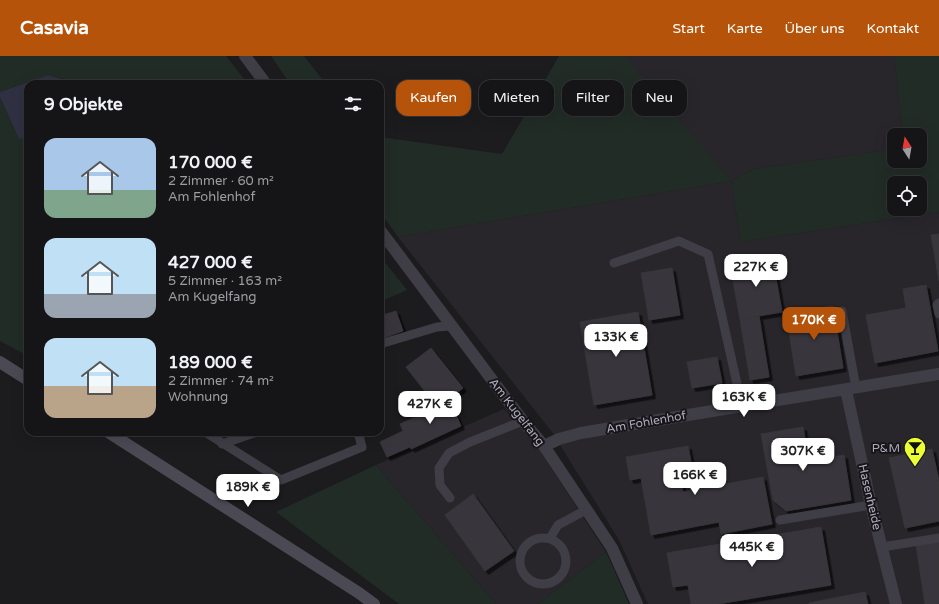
<!DOCTYPE html>
<html lang="de">
<head>
<meta charset="utf-8">
<style>
  :root { --surface:#151416; --page:#222123; --text:#f1f3f6; --muted:#9d9ea1; --line:#343335; --accent:#b45309 }
  body { margin:0; font-family:"Varela Round",sans-serif; background:var(--page); color:var(--text); height:100vh; display:flex; flex-direction:column; font-size:15px; white-space:nowrap }
  * { box-sizing:border-box; margin:0 }
  p { font-size:13px; color:var(--muted) }
  .icon { flex:none; width:22px; height:22px; fill:none; stroke:currentColor; stroke-width:2; stroke-linecap:round; stroke-linejoin:round }
  .map { position:relative; flex:1; overflow:hidden }
  .side { position:absolute; left:24px; top:24px; width:360px; height:356px; display:flex; flex-direction:column; background:var(--surface); border-radius:12px; box-shadow:0 4px 16px #0002,0 0 0 1px var(--line) }
  .side>* { flex:none }
  .hud { position:absolute; left:396px; top:24px; width:380px; height:36px; display:flex; gap:8px }
  .needle { width:26px; rotate:349deg }
  .buttons { position:absolute; left:887px; top:72px; display:grid; gap:8px }
  .buttons a { display:grid; place-items:center; width:40px; height:40px; border-radius:8px; background:var(--surface); box-shadow:0 4px 16px #0002,0 0 0 1px var(--line); font-size:20px }
  .price { position:absolute; translate:-50% -34px; padding:0 9px; border-radius:8px; background:#fff; color:#222; font-size:13px; line-height:26px; filter:drop-shadow(0 1px 2px #0008) }
  .price::after { content:''; position:absolute; left:50%; top:24px; width:12px; height:9px; margin-left:-6px; background:inherit; clip-path:polygon(0 0,100% 0,50% 100%) }
  .price.active { background:var(--accent); color:#fff }
  ul { padding:0; list-style:none }
  li { display:flex; align-items:center; gap:12px; height:100px; padding:0 20px }
  li span { display:grid; place-items:center; flex:none; width:112px; height:80px; border-radius:12px; color:#555 }
  li>.icon { margin-inline-start:auto }
  span .icon { width:48px; height:48px; fill:#fffc; stroke-width:1 }
  li b { font-size:17px }
  h2 { display:flex; justify-content:space-between; align-items:center; height:48px; padding:0 20px; font-size:17px }
  .tag { padding:0 14px; border-radius:12px; background:var(--surface); box-shadow:0 4px 16px #0002,0 0 0 1px var(--line); font-size:14px; line-height:36px }
  .tag.active { background:var(--accent); color:#fff }
  header { display:flex; align-items:center; gap:24px; box-sizing:border-box; height:56px; padding:0 20px; background:var(--accent); color:#fff }
  header strong { font-size:19px }
  nav { display:flex; gap:22px; margin-inline-start:auto; font-size:14px }
  .map>svg:first-child { display:block }
  .built { fill:#28262b }
  .green { fill:#222c27; fill-rule:evenodd }
  .water { fill:#2f3143 }
  .building { fill:#38363c; stroke:#37343a; filter:url(#shadow) }
  .lines { fill:none; stroke-linecap:round; stroke-linejoin:round }
  .lane { stroke:#3f3d45; stroke-width:9 }
  .street { stroke:#3f3d45; stroke-width:12 }
  .secondary { stroke:#4b4953; stroke-width:12 }
  .labels { text-anchor:middle; dominant-baseline:central; stroke-width:4; stroke-linejoin:round; paint-order:stroke }
  .street-label { font-size:12px; fill:#aeacbe; stroke:#171518 }
  .poi-label { font-size:12px; fill:#aeacbe; stroke:#171518; text-anchor:end }
</style>
</head>
<body>
<header>
<strong>Casavia</strong>
<nav><a>Start</a><a>Karte</a><a>Über uns</a><a>Kontakt</a></nav>
</header>
<div class="map">
<svg width="939" height="548" viewBox="0 0 939 548">
  <defs>
    <filter id="shadow"><feDropShadow dx="3.5" dy="3.5" stdDeviation="0" flood-color="#0009"/></filter>
  </defs>
  <rect width="100%" height="100%" fill="#1c1b1d"/>
  <!-- built -->
  <path class="built" d="M 622,0 L 894,0 L 903,79 L 894,79 L 894,93 L 754,113 L 732,125 L 740,186 L 939,156 L 939,548 L 648,548 L 619,484 L 552,376 L 398,181 L 732,125 Z
    M 504,353 L 535,387 L 606,496 L 538,548 L 496,548 L 376,409 Z"/>
  <!-- green -->
  <path class="green" d="M 0,0 L 226,0 L 248,28 L 74,28 L 73,25 L 48,19 L 0,36 Z
    M 271,0 L 304,0 L 326,28 L 290,28 Z
    M 559,0 L 624,0 L 732,125 L 754,113 L 894,93 L 894,105 L 920,105 L 920,79 L 903,79 L 894,0 L 939,0 L 939,156 L 740,186 L 732,125 L 398,181 L 380,156 L 380,81 L 502,98 ZM 894,127 L 920,127 L 920,153 L 894,153 Z
    M 0,41 L 19,83 L 28,82 L 28,300 L 0,285 Z
    M 380,200 L 407,234 L 380,246 Z
    M 376,409 L 496,548 L 399,548 L 276,456 Z
    M 606,496 L 629,548 L 538,548 Z"/>
  <!-- water -->
  <path class="water" d="M 48,19 L 73,26 L 74,28 L 28,28 L 28,82 L 19,83 L 0,41 L 0,36 Z"/>
  <!-- building -->
  <path class="building" d="M 939,178 L 939,225 L 931,179 Z
    M 772,200 L 782,256 L 740,263 L 730,208 Z
    M 672,212 L 680,259 L 649,264 L 641,217 Z
    M 926,229 L 938,295 L 875,307 L 866,259 L 906,252 L 903,233 Z
    M 833,250 L 843,312 L 796,320 L 786,257 Z
    M 396,255 L 403,275 L 380,283 L 380,260 Z
    M 638,256 L 652,339 L 594,349 L 580,266 Z
    M 759,260 L 769,321 L 750,324 L 740,263 Z
    M 431,292 L 463,332 L 438,352 L 406,311 Z
    M 717,301 L 722,327 L 692,332 L 687,306 Z
    M 450,346 L 461,370 L 411,393 L 400,368 Z
    M 803,371 L 807,394 L 821,392 L 823,403 L 844,399 L 851,444 L 786,455 L 773,444 L 761,378 Z
    M 403,375 L 410,391 L 387,401 L 380,386 Z
    M 688,390 L 693,417 L 680,420 L 683,436 L 763,421 L 772,468 L 721,478 L 719,466 L 651,479 L 641,422 L 630,424 L 626,401 Z
    M 932,393 L 939,425 L 939,465 L 905,472 L 889,402 Z
    M 473,438 L 514,495 L 485,515 L 445,459 Z
    M 821,471 L 831,529 L 718,548 L 691,548 L 688,529 L 673,531 L 667,497 Z
    M 939,485 L 939,548 L 925,548 L 916,489 Z
    M 865,536 L 868,548 L 809,548 L 809,547 Z"/>
  <g class="lines">
    <!-- lane -->
    <path class="lane" d="M 614,207 L 679,185 L 708,198 L 742,350
      M 939,247 L 937,249 L 939,258
      M 842,255 L 856,332
      M 380,288 L 437,271 L 450,270
      M 205,376 L 281,424 L 362,391 L 358,376
      M 222,388 L 257,376
      M 450,442 L 440,429 L 439,412 L 449,397 L 470,386 L 523,365
      M 780,464 L 871,449
      M520 505a23 23 0 1 1 46 0a23 23 0 1 1-46 0Z
      M 550,482 L 558,469 L 586,454
      M 882,491 L 939,482"/>
    <!-- street -->
    <path class="street" d="M 245,0 L 266,28
      M 380,174 L 523,365 L 544,390 L 612,492 L 637,548
      M 846,334 L 871,449 L 896,548
      M 544,390 L 559,383 L 581,377 L 742,350 L 939,318"/>
    <!-- secondary -->
    <path class="secondary" d="M 0,306 L 28,324
      M 108,376 L 359,537 L 374,548"/>
  </g>
  <!-- icons -->
  <defs>
    <g id="bar-pin" transform="scale(1.15)"><path d="M0 17L-7.5 6A9.5 9.5 0 1 1 7.5 6Z" fill="#ecff31" stroke="#171518"/><path d="M-6-5H6L.8 .8V4.5H3.5V6h-7V4.5H-.8V.8Z" fill="#111"/></g>
  </defs>
  <g fill-rule="evenodd">
    <use href="#bar-pin" x="915" y="392"/>
  </g>
  <g class="labels">
    <!-- street labels -->
    <g class="street-label">
      <text transform="translate(517 356) rotate(52)">Am Kugelfang</text>
      <text transform="translate(646 366) rotate(-10)">Am Fohlenhof</text>
      <text transform="translate(870 441) rotate(77)">Hasenheide</text>
    </g>
    <!-- poi labels -->
    <g class="poi-label">
      <text x="900" y="392">P&amp;M</text>
    </g>
  </g>
</svg>
<div class="buttons">
<a><svg class="needle" viewBox="-14 -14 28 28"><path d="M0-13l5 13h-10z" fill="#e53935"/><path d="M0 13l5-13h-10z" fill="#9d9ea1"/></svg></a>
<a><svg class="icon" aria-label="locate" viewBox="0 0 24 24"><circle cx="12" cy="12" r="6"/><path d="M12 2v4M12 18v4M2 12h4M18 12h4"/></svg></a>
</div>
<b class="price" style="left:756px;top:232px">227K €</b>
<b class="price active" style="left:814px;top:285px">170K €</b>
<b class="price" style="left:616px;top:302px">133K €</b>
<b class="price" style="left:744px;top:362px">163K €</b>
<b class="price" style="left:430px;top:369px">427K €</b>
<b class="price" style="left:803px;top:416px">307K €</b>
<b class="price" style="left:695px;top:440px">166K €</b>
<b class="price" style="left:248px;top:452px">189K €</b>
<b class="price" style="left:752px;top:512px">445K €</b>
<div class="hud">
<a class="tag active">Kaufen</a>
<a class="tag">Mieten</a>
<a class="tag">Filter</a>
<a class="tag">Neu</a>
</div>
<section class="side">
<h2>9 Objekte<svg class="icon" aria-label="filters" viewBox="0 0 24 24"><path d="M4 7h16M4 17h16"/><circle cx="9" cy="7" r="2"/><circle cx="15" cy="17" r="2"/></svg></h2>
<ul>
<li><span style="background:linear-gradient(#a9c7e8 65%,#7fa58c 0)"><svg class="icon" aria-label="home" viewBox="0 0 24 24"><path d="M3 11l9-7 9 7M6 9v11h12V9"/></svg></span><div><b>170 000 €</b><p>2 Zimmer · 60 m²</p><p>Am Fohlenhof</p></div></li>
<li><span style="background:linear-gradient(#bfe0f5 70%,#9aa5b1 0)"><svg class="icon" aria-label="home" viewBox="0 0 24 24"><path d="M3 11l9-7 9 7M6 9v11h12V9"/></svg></span><div><b>427 000 €</b><p>5 Zimmer · 163 m²</p><p>Am Kugelfang</p></div></li>
<li><span style="background:linear-gradient(#bfe0f5 60%,#b9a48a 0)"><svg class="icon" aria-label="home" viewBox="0 0 24 24"><path d="M3 11l9-7 9 7M6 9v11h12V9"/></svg></span><div><b>189 000 €</b><p>2 Zimmer · 74 m²</p><p>Wohnung</p></div></li>
</ul>
</section>
</div>
</body>
</html>
